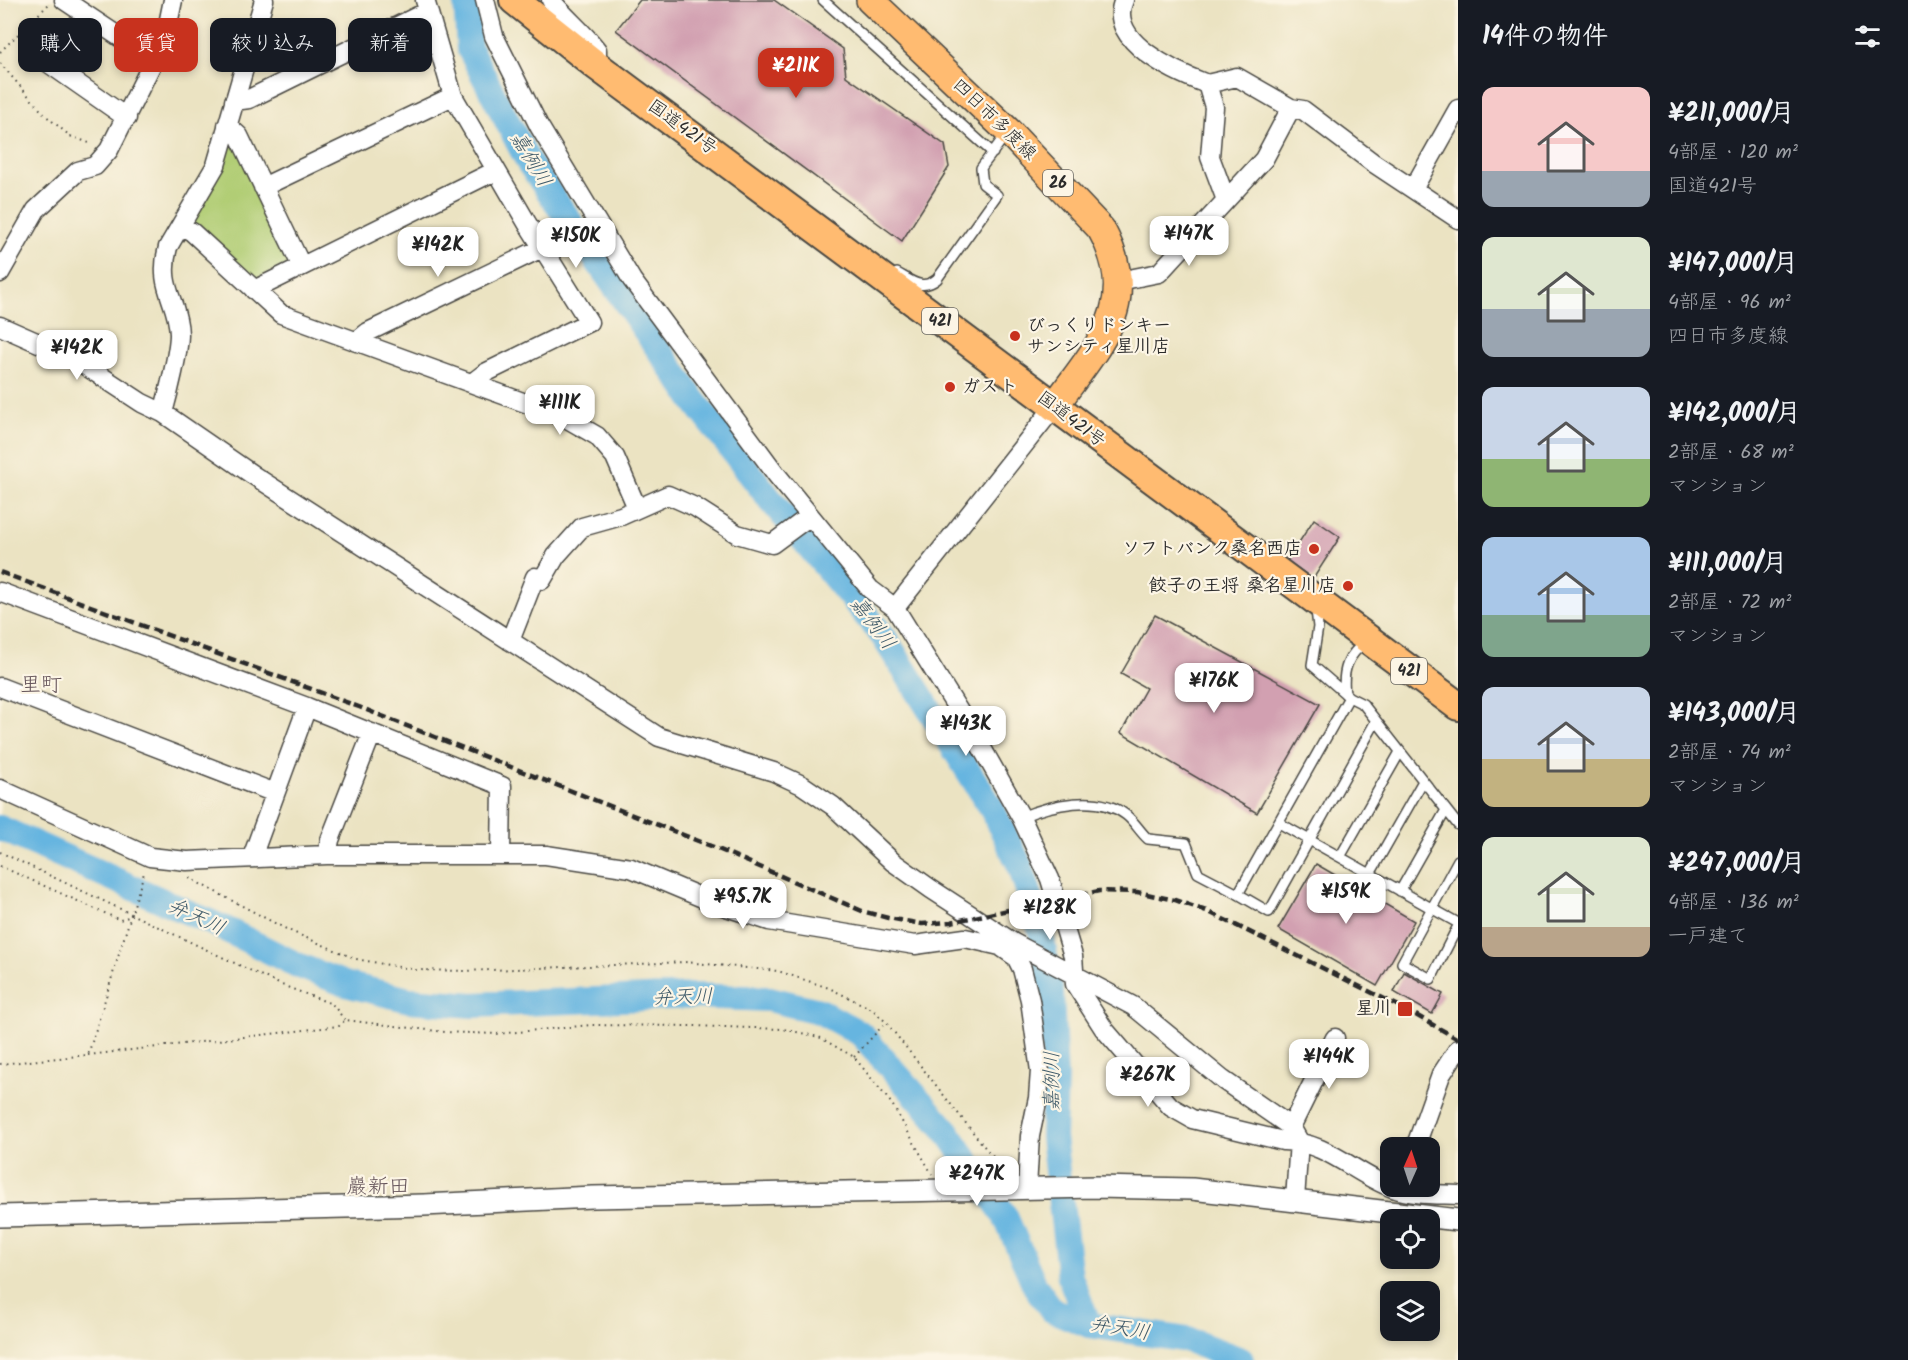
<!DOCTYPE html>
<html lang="ja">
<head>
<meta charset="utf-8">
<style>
  :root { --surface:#171b24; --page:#242831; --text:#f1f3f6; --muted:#9ea1a6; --accent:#c8321e }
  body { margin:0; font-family:Kalam,"Klee One",sans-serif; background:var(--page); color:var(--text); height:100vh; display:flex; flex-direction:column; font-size:22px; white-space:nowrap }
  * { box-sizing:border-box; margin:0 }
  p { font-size:20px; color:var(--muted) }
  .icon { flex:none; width:33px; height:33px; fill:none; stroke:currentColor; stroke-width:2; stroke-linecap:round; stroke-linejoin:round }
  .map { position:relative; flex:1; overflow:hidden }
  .side { display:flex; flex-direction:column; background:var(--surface); width:450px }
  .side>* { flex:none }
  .hud { position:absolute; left:18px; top:18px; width:570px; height:54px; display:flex; gap:12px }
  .needle { width:39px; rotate:3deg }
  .tools { position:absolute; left:1380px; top:1137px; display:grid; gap:12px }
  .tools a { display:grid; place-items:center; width:60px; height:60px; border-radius:12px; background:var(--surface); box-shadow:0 3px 9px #0003; font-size:30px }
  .price { position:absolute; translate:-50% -51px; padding:0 14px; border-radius:12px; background:#fff; color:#222; font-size:20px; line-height:39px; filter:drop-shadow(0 2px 3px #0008) }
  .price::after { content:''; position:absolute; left:50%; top:36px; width:18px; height:14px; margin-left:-9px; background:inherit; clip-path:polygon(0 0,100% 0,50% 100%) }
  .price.on { background:var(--accent); color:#fff }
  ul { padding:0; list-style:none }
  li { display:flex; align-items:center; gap:18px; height:150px; padding:0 24px }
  li span { display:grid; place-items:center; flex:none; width:168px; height:120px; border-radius:12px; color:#555 }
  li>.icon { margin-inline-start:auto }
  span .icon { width:72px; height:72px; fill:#fffc; stroke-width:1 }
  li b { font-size:26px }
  h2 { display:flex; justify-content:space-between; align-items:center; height:72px; padding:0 24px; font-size:26px }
  .chip { padding:0 21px; border-radius:12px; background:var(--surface); box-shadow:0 3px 9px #0003; font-size:21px; line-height:54px }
  .chip.on { background:var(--accent); color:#fff }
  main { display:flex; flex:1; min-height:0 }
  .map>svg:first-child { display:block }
  .green { fill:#b1cd74; stroke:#6e7c50; stroke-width:1.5 }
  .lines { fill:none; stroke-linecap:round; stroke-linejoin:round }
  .river { stroke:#66b5e0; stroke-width:26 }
  .building { fill:#d2a0b1 }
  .service-casing { stroke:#484742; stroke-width:12 }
  .minor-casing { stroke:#484742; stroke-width:21 }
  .tertiary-casing { stroke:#484742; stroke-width:24 }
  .primary-casing { stroke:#484742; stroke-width:30 }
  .trunk-casing { stroke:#484742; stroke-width:32 }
  .path { stroke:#484742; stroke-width:2; stroke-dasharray:1.5 4.5; stroke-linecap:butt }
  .service { stroke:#fff; stroke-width:9 }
  .minor { stroke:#fff; stroke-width:18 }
  .tertiary { stroke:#fff; stroke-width:21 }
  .primary { stroke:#ffbb71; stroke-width:27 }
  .trunk { stroke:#ffbb71; stroke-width:28 }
  .rail { stroke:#2b2b2b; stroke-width:4.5; stroke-dasharray:9 4.5; stroke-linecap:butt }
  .poi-dot { fill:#c8321e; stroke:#fcf5e5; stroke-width:2 }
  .labels { text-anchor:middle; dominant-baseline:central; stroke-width:4.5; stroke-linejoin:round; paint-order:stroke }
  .shield { fill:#fcf5e5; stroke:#6a6863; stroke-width:1.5 }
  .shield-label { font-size:16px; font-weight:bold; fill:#2b2b2b }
  .street-label { font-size:18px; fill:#2b2b2b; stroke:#fcf5e5 }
  .poi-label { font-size:18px; font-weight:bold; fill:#2b2b2b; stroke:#fcf5e5; text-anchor:end }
  .water-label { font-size:20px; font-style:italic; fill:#405b6a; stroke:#fcf5e5 }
  .quarter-label { font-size:21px; fill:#65545a; stroke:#fcf5e5 }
</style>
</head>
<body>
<main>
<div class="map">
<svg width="1458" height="1360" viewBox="0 0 1458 1360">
  <rect width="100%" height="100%" fill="#fcf5e5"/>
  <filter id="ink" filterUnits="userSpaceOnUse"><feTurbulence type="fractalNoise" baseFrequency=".0167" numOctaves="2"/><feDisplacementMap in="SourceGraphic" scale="12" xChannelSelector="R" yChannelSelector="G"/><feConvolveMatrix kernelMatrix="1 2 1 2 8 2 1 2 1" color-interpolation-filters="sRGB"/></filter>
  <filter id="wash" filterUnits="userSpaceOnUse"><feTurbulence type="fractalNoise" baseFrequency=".008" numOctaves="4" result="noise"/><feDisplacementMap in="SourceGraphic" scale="24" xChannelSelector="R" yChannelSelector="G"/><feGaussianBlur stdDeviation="1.35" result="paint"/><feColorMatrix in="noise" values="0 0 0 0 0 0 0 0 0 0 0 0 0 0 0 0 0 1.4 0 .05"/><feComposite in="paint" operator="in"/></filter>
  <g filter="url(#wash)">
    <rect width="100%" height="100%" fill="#ebe3c2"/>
    <!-- green -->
    <path class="green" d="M 231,140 L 236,140 L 292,256 L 288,265 L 255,280 L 192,224 L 192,219 Z"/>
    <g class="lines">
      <!-- river -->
      <path class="river" d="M 466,0 L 469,48 L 529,163 L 693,399 L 768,497 L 883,636 L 991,807 L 1021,868 L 1041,932 L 1051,994 L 1055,1079 L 1053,1137 L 1070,1277 L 1089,1325
        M 0,828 L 221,927 L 297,965 L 345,984 L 409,1000 L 473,1005 L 694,996 L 769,999 L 819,1011 L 861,1034 L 946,1130 L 1005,1216 L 1035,1286 L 1052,1310 L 1089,1325 L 1188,1340 L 1241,1360"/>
    </g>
    <g id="blocks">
      <!-- building -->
      <path class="building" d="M 640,0 L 774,0 L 843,49 L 846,76 L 945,145 L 949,167 L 902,241 L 616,30 Z
        M 1314,519 L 1340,537 L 1313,579 L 1287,561 Z
        M 1155,615 L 1320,704 L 1257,813 L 1121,733 L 1146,688 L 1121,674 Z
        M 1316,864 L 1414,921 L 1377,986 L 1278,929 Z
        M 1404,972 L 1443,994 L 1432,1014 L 1394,992 Z"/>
    </g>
  </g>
  <g filter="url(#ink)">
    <use href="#blocks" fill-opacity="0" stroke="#484742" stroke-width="1.5"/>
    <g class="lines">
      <!-- service casing -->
      <g class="service-casing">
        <path id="service" d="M 823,0 L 993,153
          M 897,273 C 912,281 922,291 937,279 L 997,195 L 983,184 L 981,168 L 1007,133
          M 1316,610 L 1318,627 L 1312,665 L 1349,697 L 1363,704 L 1458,825
          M 1345,694 C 1342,671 1347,655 1366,642
          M 1021,817 C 1050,805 1098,793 1126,815 C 1135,822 1140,832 1148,839 L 1186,843 L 1198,873 L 1238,894 L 1349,697
          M 1279,823 L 1458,923
          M 1340,857 L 1400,752
          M 1458,860 L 1402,963 L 1431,979 L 1458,926
          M 1370,874 L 1423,781
          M 1400,891 L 1446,810
          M 1238,894 L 1269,912 L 1376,721"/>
      </g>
      <!-- minor casing -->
      <g class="minor-casing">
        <path id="minor" d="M 64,0 L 154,60
          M 485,0 L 494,36 L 539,126 L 632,280 L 776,474 L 870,589 L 895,608 L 983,750 L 1021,817 L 1050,879 L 1073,956 L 1075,984 L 1104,1029 L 1171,1107 L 1192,1119 L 1283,1141 C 1327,1141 1354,1174 1393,1188 C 1413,1195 1437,1194 1458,1195
          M 551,0 C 565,18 583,31 597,50 L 597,66
          M 1124,0 C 1105,41 1177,73 1207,84 L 1214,107 L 1210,157 L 1226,200
          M 44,60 L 127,118
          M 1207,84 L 1237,77 L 1291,108 L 1303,110 L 1372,162 L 1458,219
          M 453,96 L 527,223 L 589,322 L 485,373 L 472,383
          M 234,101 L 249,99 L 428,11
          M 227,125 L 239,136 L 301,265
          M 263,187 L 453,96 L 425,0
          M 1413,189 L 1458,109
          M 181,225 L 192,232 L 281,314 L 564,417 L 597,436 L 615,457 L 637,508
          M 0,273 L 36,210 L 78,171 L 95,166 L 109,150 L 154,60 L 167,29 L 173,0
          M 1119,281 L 1159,273 L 1264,159 L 1291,108
          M 254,290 L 495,171
          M 0,326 L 75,359 L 142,403 L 163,413 L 253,475 L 659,737 L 774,772 L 802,785 L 833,806 L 893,862 L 931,889 L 1014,943 L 1133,1006 L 1223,1080 L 1291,1127 L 1299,1141 L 1295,1200
          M 356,342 L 368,332 L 542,248
          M 163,413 C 168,395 179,351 179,334 C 178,299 157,289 168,247 L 216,165 L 264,0
          M 0,592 L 307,707 L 502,786 L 501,855
          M 895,608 L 1054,407
          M 510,641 L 535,577 L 542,580 L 556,556 L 582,527 L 621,516 L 668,495 L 695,507 L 737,534 L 772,544 L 810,516
          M 0,687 L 275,793
          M 0,789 L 150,857 L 187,861 L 327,855 L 546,855 L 631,868 L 717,904 L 769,921 L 915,945 L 965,938 L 1000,946 L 1016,957 L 1022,969 L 1030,1000 L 1040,1071 L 1038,1098 L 1030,1136 L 1027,1188
          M 327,855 L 330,840 L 372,733
          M 252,857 L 307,707
          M 1291,1127 L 1335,1038
          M 1415,1148 L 1441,1075 L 1458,1049"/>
      </g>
      <!-- tertiary casing -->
      <g class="tertiary-casing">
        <path id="tertiary" d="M 0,1216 L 424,1205 L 593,1197 L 1096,1187 L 1192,1189 L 1458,1220"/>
      </g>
      <!-- primary casing -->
      <g class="primary-casing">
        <path id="primary" d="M 870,0 L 1008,131 L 1101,229 C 1143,306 1097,345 1054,407"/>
      </g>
      <!-- trunk casing -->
      <g class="trunk-casing">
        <path id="trunk" d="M 514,0 L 597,66 L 1458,706"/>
      </g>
      <!-- path -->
      <path class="path" d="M 0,52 L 49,4
        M 0,63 L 45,115 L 70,136 L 92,144
        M 0,852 L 279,984 L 332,1004 L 345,1020
        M 0,866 L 120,920 L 131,916
        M 189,878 L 288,930 L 356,959 L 416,970 L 466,971 L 685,962 L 778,971 L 829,988 L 872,1009 L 886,1022 L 987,1150 L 1010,1171
        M 88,1055 L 339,1026 L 345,1020 L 445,1032 L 496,1034 L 591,1025 L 694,1026 L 783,1029 L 819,1037 L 854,1057 L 892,1104 L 932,1174
        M 854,1057 L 886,1022
        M 0,1064 L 88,1055 L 144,873"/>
      <!-- service -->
      <use href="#service" class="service"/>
      <!-- minor -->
      <use href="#minor" class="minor"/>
      <!-- tertiary -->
      <use href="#tertiary" class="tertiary"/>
      <!-- primary -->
      <use href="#primary" class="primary"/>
      <!-- trunk -->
      <use href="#trunk" class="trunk"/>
      <!-- rail -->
      <path class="rail" d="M 0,572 L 359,707 L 711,846 L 862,911 L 888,918 L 922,924 L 951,922 L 1099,891 L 1137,892 L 1175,900 L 1209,912 L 1405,1009 L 1458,1039"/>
    </g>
  </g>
  <!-- markers -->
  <g class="poi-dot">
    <circle cx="1015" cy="336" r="6"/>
    <circle cx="950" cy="387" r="6"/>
    <circle cx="1314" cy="549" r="6"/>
    <circle cx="1348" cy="586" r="6"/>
    <rect x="1397" y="1001" width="16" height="16" rx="3"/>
  </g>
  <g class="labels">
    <!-- shield labels -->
    <g class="shield">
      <rect x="1043" y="170" width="30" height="26" rx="4.5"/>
      <rect x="922" y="308" width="36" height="26" rx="4.5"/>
      <rect x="1391" y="658" width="36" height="26" rx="4.5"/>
    </g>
    <g class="shield-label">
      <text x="1058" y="183">26</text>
      <text x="940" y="321">421</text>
      <text x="1409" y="671">421</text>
    </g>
    <!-- street labels -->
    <g class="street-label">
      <text transform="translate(994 120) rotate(44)">四日市多度線</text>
      <text transform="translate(682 128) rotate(36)">国道421号</text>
      <text transform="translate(1071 420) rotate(37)">国道421号</text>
    </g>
    <!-- poi labels -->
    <g class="poi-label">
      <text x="1027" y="326" text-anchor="start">びっくりドンキー<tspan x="1027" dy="21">サンシティ星川店</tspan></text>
      <text x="962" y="387" text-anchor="start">ガスト</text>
      <text x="1302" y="549">ソフトバンク桑名西店</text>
      <text x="1336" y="586">餃子の王将 桑名星川店</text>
      <text x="1392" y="1009">星川</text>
    </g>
    <!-- water labels -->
    <g class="water-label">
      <text transform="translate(530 160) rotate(59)">嘉例川</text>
      <text transform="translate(872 624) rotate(53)">嘉例川</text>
      <text transform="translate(196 918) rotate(25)">弁天川</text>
      <text transform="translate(683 998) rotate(-1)">弁天川</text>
      <text transform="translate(1053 1081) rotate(-90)">嘉例川</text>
      <text transform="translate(1120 1329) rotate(10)">弁天川</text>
    </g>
    <!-- quarter labels -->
    <g class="quarter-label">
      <text x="41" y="685">里町</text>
      <text x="378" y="1187">巖新田</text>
    </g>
  </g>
</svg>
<div class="tools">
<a><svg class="needle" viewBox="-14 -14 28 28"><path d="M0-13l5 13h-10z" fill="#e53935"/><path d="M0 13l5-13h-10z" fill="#9ea1a6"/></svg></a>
<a><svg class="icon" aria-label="locate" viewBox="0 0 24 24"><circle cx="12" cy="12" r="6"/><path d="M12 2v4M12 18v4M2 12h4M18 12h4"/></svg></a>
<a><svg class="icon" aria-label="layers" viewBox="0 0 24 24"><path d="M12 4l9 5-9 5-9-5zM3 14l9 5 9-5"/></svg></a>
</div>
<b class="price on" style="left:796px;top:99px">¥211K</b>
<b class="price" style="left:1189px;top:267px">¥147K</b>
<b class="price" style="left:576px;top:269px">¥150K</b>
<b class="price" style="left:438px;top:278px">¥142K</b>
<b class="price" style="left:77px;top:381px">¥142K</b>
<b class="price" style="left:560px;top:436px">¥111K</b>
<b class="price" style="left:1214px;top:714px">¥176K</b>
<b class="price" style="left:966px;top:757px">¥143K</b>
<b class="price" style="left:1346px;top:925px">¥159K</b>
<b class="price" style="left:743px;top:930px">¥95.7K</b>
<b class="price" style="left:1050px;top:941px">¥128K</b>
<b class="price" style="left:1329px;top:1090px">¥144K</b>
<b class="price" style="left:1148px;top:1108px">¥267K</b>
<b class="price" style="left:977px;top:1207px">¥247K</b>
<div class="hud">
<a class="chip">購入</a>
<a class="chip on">賃貸</a>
<a class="chip">絞り込み</a>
<a class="chip">新着</a>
</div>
</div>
<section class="side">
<h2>14件の物件<svg class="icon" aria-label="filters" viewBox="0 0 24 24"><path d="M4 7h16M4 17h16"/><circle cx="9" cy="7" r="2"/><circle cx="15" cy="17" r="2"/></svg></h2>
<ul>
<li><span style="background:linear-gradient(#f6c9c9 70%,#9aa5b1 0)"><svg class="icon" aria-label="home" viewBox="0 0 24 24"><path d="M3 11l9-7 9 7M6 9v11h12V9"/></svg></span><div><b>¥211,000/月</b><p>4部屋 · 120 m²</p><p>国道421号</p></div></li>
<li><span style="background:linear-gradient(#dfe7d0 60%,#9aa5b1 0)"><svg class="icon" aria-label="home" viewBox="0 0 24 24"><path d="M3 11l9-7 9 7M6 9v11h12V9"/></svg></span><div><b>¥147,000/月</b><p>4部屋 · 96 m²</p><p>四日市多度線</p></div></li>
<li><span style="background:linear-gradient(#c9d6e8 60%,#8fb573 0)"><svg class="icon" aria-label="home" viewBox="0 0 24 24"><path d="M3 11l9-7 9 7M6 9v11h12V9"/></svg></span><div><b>¥142,000/月</b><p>2部屋 · 68 m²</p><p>マンション</p></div></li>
<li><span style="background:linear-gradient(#a9c7e8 65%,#7fa58c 0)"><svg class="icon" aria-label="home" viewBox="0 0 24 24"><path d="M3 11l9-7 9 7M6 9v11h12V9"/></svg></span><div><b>¥111,000/月</b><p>2部屋 · 72 m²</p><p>マンション</p></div></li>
<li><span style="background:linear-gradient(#c9d6e8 60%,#c2b280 0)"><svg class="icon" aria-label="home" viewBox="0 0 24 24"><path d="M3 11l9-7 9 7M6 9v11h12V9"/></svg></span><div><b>¥143,000/月</b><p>2部屋 · 74 m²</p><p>マンション</p></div></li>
<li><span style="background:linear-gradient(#dfe7d0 75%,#b9a48a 0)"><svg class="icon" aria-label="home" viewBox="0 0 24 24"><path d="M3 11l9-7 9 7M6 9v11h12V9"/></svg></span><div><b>¥247,000/月</b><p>4部屋 · 136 m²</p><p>一戸建て</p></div></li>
</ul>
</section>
</main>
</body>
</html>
